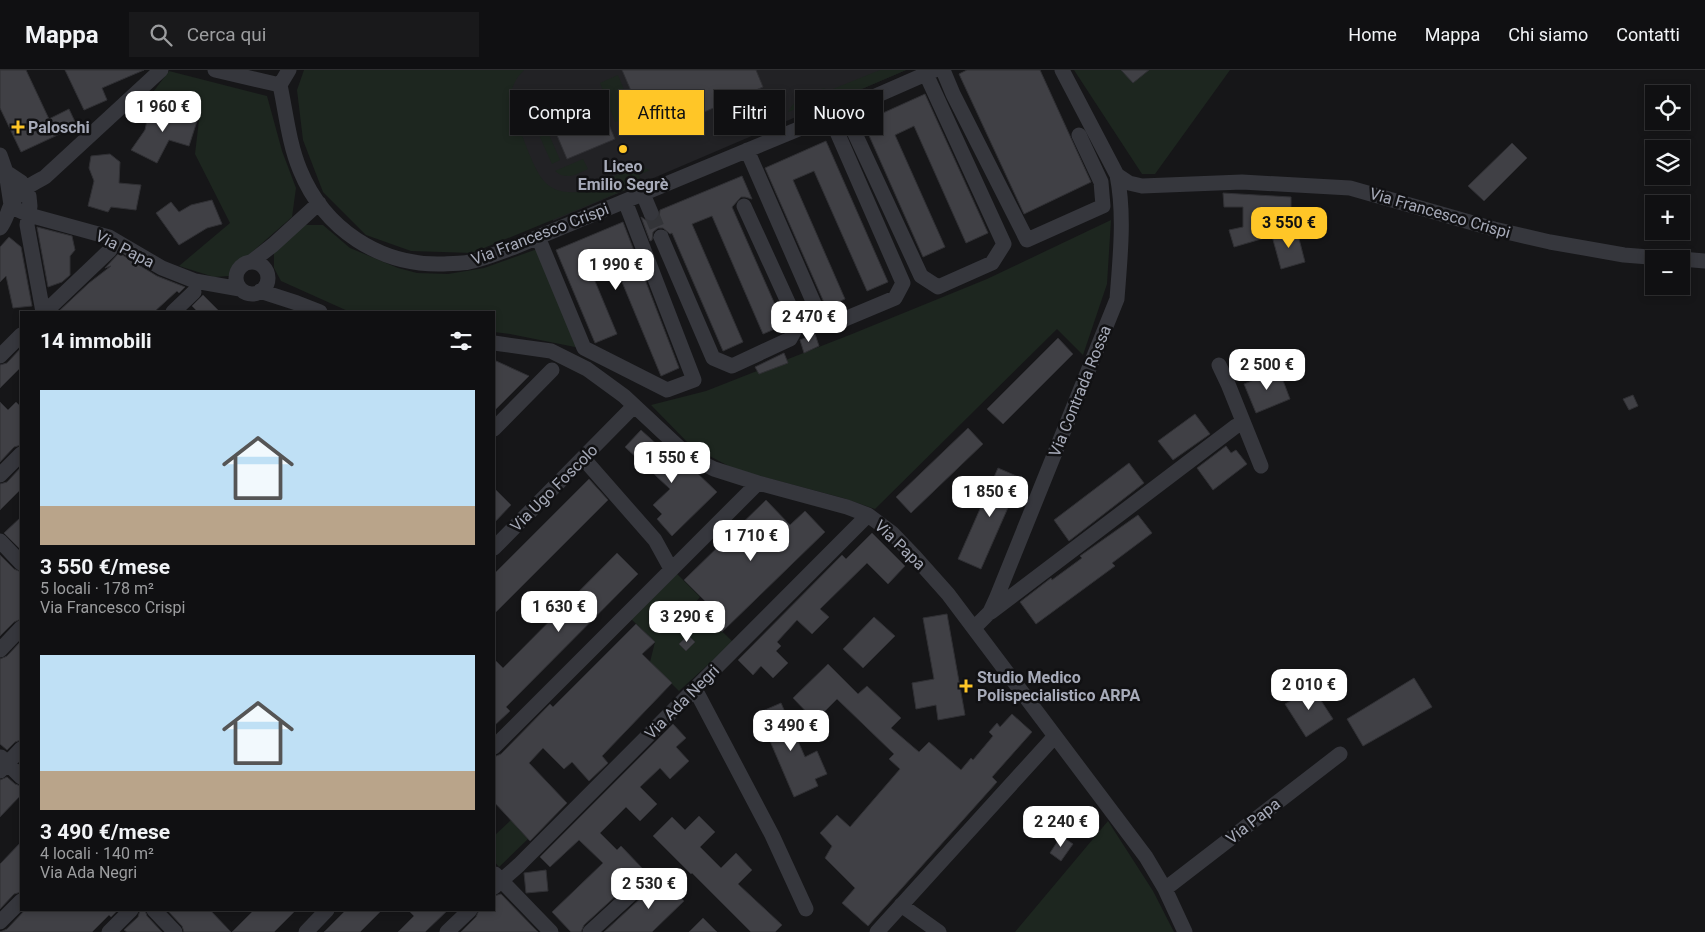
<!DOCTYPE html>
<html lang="it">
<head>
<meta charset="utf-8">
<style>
  :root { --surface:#101012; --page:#19191b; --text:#f1f3f6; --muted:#9c9d9f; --line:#303032; --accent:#ffc627 }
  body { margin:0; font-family:Roboto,sans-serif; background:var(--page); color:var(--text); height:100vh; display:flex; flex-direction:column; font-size:19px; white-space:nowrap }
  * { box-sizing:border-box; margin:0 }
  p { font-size:16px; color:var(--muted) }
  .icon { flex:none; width:28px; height:28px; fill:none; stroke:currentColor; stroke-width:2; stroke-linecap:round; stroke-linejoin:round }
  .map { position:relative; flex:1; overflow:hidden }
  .sheet { position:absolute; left:20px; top:241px; width:475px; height:600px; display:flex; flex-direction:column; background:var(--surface); border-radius:0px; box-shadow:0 2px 8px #0003,0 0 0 1px var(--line) }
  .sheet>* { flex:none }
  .hud { position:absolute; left:510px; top:20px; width:475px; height:45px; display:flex; gap:10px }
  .buttons { position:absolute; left:1645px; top:15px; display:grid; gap:10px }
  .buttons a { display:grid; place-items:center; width:45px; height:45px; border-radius:0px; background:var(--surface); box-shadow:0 2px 8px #0003,0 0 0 1px var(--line); font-size:25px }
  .price { position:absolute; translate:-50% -42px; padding:0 11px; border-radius:10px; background:#fff; color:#222; font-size:16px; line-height:32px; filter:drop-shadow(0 1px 2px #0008) }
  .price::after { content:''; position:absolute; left:50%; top:30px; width:15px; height:11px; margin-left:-8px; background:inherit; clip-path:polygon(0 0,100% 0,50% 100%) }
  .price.on { background:var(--accent); color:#111 }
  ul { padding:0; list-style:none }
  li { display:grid; align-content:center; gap:10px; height:265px; padding:0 20px }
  li span { display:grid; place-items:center; height:155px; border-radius:0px; color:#555 }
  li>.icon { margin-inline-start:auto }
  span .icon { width:90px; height:90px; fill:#fffc; stroke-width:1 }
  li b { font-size:21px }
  h2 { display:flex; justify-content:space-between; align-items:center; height:60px; padding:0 20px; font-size:21px }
  .pill { padding:0 18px; border-radius:0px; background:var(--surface); box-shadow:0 2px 8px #0003,0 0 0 1px var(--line); font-size:18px; line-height:45px }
  .pill.on { background:var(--accent); color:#111 }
  header { display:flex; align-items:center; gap:30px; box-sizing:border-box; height:70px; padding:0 25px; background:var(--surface); border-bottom:1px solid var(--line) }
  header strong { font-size:24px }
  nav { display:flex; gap:28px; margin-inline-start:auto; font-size:18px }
  .search { width:350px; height:45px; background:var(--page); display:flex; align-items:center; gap:12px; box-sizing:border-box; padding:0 18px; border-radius:0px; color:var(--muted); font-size:19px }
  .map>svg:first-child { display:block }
  .built { fill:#222225 }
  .green { fill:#1d261f }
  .building { fill:#404045; stroke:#303034 }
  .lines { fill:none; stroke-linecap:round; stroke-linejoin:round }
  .minor-tunnel { stroke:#333438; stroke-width:15; stroke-dasharray:15 8; stroke-linecap:butt }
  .minor { stroke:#36373d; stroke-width:15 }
  .poi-dot { fill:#ffc627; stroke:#111113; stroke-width:2 }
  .labels { text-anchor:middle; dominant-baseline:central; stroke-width:5; stroke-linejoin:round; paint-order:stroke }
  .poi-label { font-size:16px; font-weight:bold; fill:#a7abb9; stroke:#111113; text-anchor:start }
  .street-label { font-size:16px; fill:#a7abb9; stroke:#111113 }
</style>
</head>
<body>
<header>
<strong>Mappa</strong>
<div class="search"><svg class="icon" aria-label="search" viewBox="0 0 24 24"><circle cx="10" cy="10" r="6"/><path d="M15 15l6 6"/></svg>Cerca qui</div>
<nav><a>Home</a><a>Mappa</a><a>Chi siamo</a><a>Contatti</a></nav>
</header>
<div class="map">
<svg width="1705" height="862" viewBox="0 0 1705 862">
  <rect width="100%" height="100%" fill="#161618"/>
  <!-- built -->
  <path class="built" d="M 515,0 L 906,0 L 553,151 L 495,9 Z"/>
  <!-- green -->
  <path class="green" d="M 304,0 L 524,0 C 515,9 511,18 510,30 C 517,49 532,100 545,112 C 553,121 565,123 577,122 L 633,98 L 641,97 L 650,100 L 639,105 L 642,113 L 472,183 L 411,181 L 366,165 L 323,122 L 303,70 L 297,20 Z
    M 880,0 L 906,0 L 801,45 L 798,38 L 788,42 C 796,27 810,24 824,18 L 828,21 Z
    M 1074,0 L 1230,0 L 1155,104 L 1142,104 Z
    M 169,1 L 267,26 L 282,81 L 296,118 L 292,147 L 237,195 L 229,206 L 214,207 L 179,196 L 230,153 L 195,84 L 199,50 L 147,30 Z
    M 618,5 L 634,44 L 615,52 L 600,13 Z
    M 539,41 L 560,90 L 552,94 L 530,45 Z
    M 583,89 L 588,99 C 577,104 566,111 555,101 Z
    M 1111,150 L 1107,214 L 1083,285 L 1057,259 L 875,439 L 843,428 L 734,399 L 691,376 L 651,335 L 706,321 L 852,264 L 987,209 Z
    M 304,155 L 323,155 L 350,178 L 398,198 L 417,203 L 448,204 L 484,198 L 540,178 L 580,278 L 510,264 L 494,262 L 494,242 L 350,242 L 281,211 L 274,198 L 274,181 Z
    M 677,504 L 700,527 L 694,534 L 733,572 L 679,621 L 650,592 L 655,572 L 631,549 Z
    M 511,750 L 528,769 L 499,797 L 494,791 L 494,766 Z
    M 1108,751 L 1153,821 L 1174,862 L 1015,862 Z"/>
  <!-- building -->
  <path class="building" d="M 0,0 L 26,0 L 49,49 L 69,39 L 77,56 L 21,82 L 0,38 Z
    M 65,0 L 144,0 L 102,18 L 107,30 L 84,40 Z
    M 622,0 L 756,0 L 763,17 L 650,65 Z
    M 967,0 L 1040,0 L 1091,112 L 1024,144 L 959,4 Z
    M 1121,0 L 1149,0 L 1133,13 Z
    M 925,24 L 988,163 L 966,173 L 914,56 L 895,65 L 945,177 L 923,187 L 863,52 Z
    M 599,31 L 615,69 L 567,89 L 551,51 Z
    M 150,35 L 197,51 L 189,76 L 169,70 L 157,93 L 131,80 L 145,60 L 147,50 L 145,46 Z
    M 826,71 L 888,212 L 867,221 L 814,101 L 793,110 L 845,229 L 826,237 L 765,98 Z
    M 1512,73 L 1527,88 L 1484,131 L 1468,116 Z
    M 110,84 L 120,92 L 119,113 L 141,115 L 136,140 L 111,137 L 108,142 L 88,136 L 94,111 L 89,98 L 91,86 Z
    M 742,106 L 752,129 L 745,127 L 741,127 L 732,137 L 784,255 L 763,264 L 712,146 L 692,154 L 743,272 L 723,281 L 672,163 L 670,164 L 663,158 L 658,158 L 653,162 L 652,170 L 650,171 L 641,147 L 649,152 L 654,152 L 659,148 L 660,140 Z
    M 1223,123 L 1291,127 L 1291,138 L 1265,138 L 1268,167 L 1234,177 L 1229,160 L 1243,157 L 1243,137 L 1224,137 Z
    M 212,130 L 222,154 L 207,158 L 179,175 L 156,143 L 171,132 L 179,142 L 191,135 Z
    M 623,152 L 679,298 L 661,306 L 610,183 L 587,192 L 617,264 L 595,273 L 556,180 Z
    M 37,157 L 72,166 L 75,180 L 70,186 L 70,205 L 62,212 L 48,217 Z
    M 1297,161 L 1305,192 L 1281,199 L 1272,166 Z
    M 9,167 L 21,177 L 32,236 L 13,238 L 6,206 L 0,212 L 0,177 Z
    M 119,183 L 157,206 L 185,217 L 179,223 L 177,221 L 154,242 L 58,242 L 89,213 L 111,196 L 105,198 Z
    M 203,225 L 220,242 L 198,242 L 192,236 Z
    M 815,264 L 819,276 L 804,283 L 800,270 Z
    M 1058,268 L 1073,284 L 1003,354 L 987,339 Z
    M 21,278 L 21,297 L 0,318 L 0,295 L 7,293 Z
    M 784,283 L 788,293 L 759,304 L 755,297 Z
    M 494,290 L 529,306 L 494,341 Z
    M 1279,300 L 1290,329 L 1256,343 L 1244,314 Z
    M 1633,325 L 1638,336 L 1629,340 L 1623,329 Z
    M 0,332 L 8,340 L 16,332 L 21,337 L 21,375 L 14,377 L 0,392 Z
    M 1195,344 L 1210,364 L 1173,390 L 1158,371 Z
    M 968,358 L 983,374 L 911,443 L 896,427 Z
    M 641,360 L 682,397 L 685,394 L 694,400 L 717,422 L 672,466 L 657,449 L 662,444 L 653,435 L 670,419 L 625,377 Z
    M 1226,376 L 1231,383 L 1236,380 L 1247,394 L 1213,420 L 1197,398 Z
    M 1129,393 L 1144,413 L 1069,471 L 1054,450 Z
    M 21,397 L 21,419 L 0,440 L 0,414 L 7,412 Z
    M 998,398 L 1021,408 L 981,499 L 958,489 Z
    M 589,409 L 608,430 L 494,544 L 494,504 Z
    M 494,418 L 511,435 L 494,453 Z
    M 766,430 L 790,455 L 805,441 L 825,462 L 722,562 L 702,541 L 708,534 L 684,510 Z
    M 1138,445 L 1152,463 L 1112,493 L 1115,496 L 1036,554 L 1020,532 L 1051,508 L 1052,510 L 1082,488 L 1080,486 Z
    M 21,447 L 21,480 L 4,463 Z
    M 872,463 L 905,496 L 888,514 L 867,493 L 820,539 L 829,547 L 812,564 L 797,550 L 777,572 L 781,576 L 776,581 L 788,593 L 773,608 L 761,596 L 753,605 L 738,590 L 842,485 L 846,489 Z
    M 617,483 L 638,504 L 506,637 L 510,641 L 494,656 L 494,589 L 503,598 Z
    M 0,485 L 14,499 L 21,502 L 21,549 L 14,552 L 0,566 Z
    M 947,544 L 965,645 L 938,650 L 936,635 L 916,639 L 912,613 L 934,609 L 923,548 Z
    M 874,547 L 895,566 L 863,598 L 843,579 Z
    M 636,554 L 655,572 L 642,584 L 672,613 L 602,686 L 608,693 L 589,711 L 572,692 L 564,699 L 543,678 L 529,693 L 567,733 L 530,771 L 494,732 L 494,687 L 501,684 L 550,634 L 553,637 Z
    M 688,565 L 695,572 L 686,581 L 679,574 Z
    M 21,571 L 21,670 L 15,672 L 7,680 L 0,674 L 0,589 L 7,586 Z
    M 828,594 L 858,624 L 867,616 L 901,648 L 891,658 L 919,682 L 929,672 L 961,700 L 971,688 L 973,690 L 993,666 L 989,662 L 997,653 L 1000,657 L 1012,644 L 1032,662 L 992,707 L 997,712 L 868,856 L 842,833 L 855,818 L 825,788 L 832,776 L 820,763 L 837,745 L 850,757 L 900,699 L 889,689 L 894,684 L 837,629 L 815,651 L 793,628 Z
    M 1414,608 L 1432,637 L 1363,676 L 1347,649 Z
    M 1309,612 L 1333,649 L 1306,667 L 1285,634 L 1304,623 Z
    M 781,633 L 805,687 L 817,681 L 827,704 L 815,709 L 818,716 L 794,727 L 758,643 Z
    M 673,654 L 686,668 L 676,677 L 689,691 L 670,709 L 660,698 L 640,717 L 657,734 L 640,751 L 626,737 L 600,763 L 617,780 L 621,776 L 644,800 L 584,855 L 581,862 L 571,862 L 552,842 L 603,793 L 579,770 L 550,797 L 540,787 Z
    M 7,707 L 15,714 L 21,716 L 21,725 L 0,747 L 0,710 Z
    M 699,746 L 715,762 L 700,777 L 721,798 L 736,783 L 752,800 L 738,814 L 782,855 L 775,862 L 751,862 L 692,803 L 691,804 L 653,766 L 672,747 L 685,760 Z
    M 1061,766 L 1073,774 L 1061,791 L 1050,783 Z
    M 21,772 L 21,822 L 14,824 L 0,839 L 0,794 Z
    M 546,800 L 548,821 L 526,823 L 524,803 Z
    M 664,809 L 684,831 L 652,862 L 604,862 L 657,813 L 658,814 Z
    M 501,824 L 538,862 L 461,862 L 476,847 L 479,840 L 494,840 L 494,826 Z
    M 25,840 L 118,840 L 111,847 L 109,845 L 92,862 L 0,862 L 7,859 Z
    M 140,840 L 145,840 L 147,846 L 162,862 L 127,862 L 124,860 L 138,847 Z
    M 167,840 L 210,840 L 231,862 L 184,862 L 182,856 Z
    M 254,840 L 296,840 L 274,862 L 232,862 Z
    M 346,840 L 382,840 L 360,862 L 324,862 Z
    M 408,840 L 448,840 L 425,862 L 398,862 L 414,846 Z
    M 703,848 L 717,862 L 689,862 Z"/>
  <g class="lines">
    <!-- minor-tunnel -->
    <path class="minor-tunnel" d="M 651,143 L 661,167"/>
    <!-- minor -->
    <path class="minor" d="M 215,0 L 280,15
      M 289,0 L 280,15 C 286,43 289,74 300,100 C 324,159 380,196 443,194 C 451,193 461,194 469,192 C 484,189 498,183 512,178 L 830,46 L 935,0
      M 943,0 L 953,24 L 1027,170 L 1103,136 L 1101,112 L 1079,65
      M 1062,0 L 1117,105 L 1129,113 L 1142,116 L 1242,112 L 1350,118 L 1494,159 L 1550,172 L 1624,185 L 1674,189
      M 844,40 L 921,206 L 938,217 L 992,193 L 1004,174 L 926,4
      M 747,80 L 819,245 L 833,254 L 895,228 L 903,213 L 830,46
      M 0,85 L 6,102 L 11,135
      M 6,102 L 21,112 L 29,126 L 30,136 L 27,155 L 43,242
      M 643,124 L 651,143
      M 11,135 L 16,139 L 29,145 L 109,167 L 162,198 L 195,211 L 240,219
      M 0,158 C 5,152 7,144 10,137 C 17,121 32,114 45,107 L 161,0
      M 538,167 L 584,278 L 667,320 L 694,310 L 625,131
      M 661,167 L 713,288 L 732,296 L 790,269 L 798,254 L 744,136
      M 1681,189 L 1705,191
      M 251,192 L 273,175 L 319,133
      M236 208a16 16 0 1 1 32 0a16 16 0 1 1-32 0Z
      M 260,221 L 297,233 L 320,242
      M 45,242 L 110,180
      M 173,242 L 194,222
      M 494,273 L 551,281 L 587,299 L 624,326 L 685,383 L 698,391 L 714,399 L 758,413 L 847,437 L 868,445 L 892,463 L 915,487 L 948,524 L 1146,787 L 1165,819 L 1185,862
      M 0,286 L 21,265
      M 1219,295 L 1228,314 L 1261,396
      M 494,359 L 552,300
      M 583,388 L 655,470 L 671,499
      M 0,405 L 21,384
      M 0,471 L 21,493
      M 494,478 L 634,336
      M 991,542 L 1236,356
      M 974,558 L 990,542 L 996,529 L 1117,229 C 1120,188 1125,145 1117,105
      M 0,580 L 21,558
      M 695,619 L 772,765 L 806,839
      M 494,677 L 758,413
      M 1,687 L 21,707
      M 0,701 L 21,679
      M 495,804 L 551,862
      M 494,817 L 519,795 L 868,445
      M 1165,819 L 1340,684
      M 901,835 L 939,862
      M 154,840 L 175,862
      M 0,852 L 21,831
      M 109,862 L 131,840
      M 306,862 L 327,840
      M 447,862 L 470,840
      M 590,862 L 651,806
      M 877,862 L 1055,666"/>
  </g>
  <!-- markers -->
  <g class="poi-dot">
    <path d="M15.5 49.5h5v5h5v5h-5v5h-5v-5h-5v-5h5z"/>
    <circle cx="623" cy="79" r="5"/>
    <path d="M963.5 608.5h5v5h5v5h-5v5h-5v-5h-5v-5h5z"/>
  </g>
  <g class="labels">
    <!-- poi labels -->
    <g class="poi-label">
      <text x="28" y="57">Paloschi</text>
      <text x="623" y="96" text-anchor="middle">Liceo<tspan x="623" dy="18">Emilio Segrè</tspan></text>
      <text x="977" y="607">Studio Medico<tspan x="977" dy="18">Polispecialistico ARPA</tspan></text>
    </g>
    <!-- street labels -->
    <g class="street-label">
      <text transform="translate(1440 143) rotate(16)">Via Francesco Crispi</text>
      <text transform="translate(540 164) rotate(-21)">Via Francesco Crispi</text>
      <text transform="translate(125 179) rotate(27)">Via Papa</text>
      <text transform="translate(1080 321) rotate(-68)">Via Contrada Rossa</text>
      <text transform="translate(554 418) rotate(-45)">Via Ugo Foscolo</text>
      <text transform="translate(900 475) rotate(44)">Via Papa</text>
      <text transform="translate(682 632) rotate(-45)">Via Ada Negri</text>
      <text transform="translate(1253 751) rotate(-38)">Via Papa</text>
    </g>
  </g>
</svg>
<div class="buttons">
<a><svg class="icon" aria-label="locate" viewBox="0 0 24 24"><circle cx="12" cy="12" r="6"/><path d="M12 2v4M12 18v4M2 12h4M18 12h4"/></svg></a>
<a><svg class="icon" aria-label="layers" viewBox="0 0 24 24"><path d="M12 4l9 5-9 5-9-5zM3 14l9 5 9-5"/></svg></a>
<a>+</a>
<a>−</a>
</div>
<b class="price" style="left:163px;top:63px">1 960 €</b>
<b class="price on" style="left:1289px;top:179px">3 550 €</b>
<b class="price" style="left:616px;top:221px">1 990 €</b>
<b class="price" style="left:809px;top:273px">2 470 €</b>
<b class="price" style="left:1267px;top:321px">2 500 €</b>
<b class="price" style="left:672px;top:414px">1 550 €</b>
<b class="price" style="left:990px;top:448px">1 850 €</b>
<b class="price" style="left:751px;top:492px">1 710 €</b>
<b class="price" style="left:559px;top:563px">1 630 €</b>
<b class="price" style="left:687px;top:573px">3 290 €</b>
<b class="price" style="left:1309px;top:641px">2 010 €</b>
<b class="price" style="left:791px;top:682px">3 490 €</b>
<b class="price" style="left:1061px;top:778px">2 240 €</b>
<b class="price" style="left:649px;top:840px">2 530 €</b>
<div class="hud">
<a class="pill">Compra</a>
<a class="pill on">Affitta</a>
<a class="pill">Filtri</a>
<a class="pill">Nuovo</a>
</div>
<section class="sheet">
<h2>14 immobili<svg class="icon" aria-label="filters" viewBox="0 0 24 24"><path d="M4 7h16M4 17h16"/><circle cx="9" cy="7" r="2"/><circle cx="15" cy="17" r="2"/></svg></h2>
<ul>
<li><span style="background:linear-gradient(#bfe0f5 75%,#b9a48a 0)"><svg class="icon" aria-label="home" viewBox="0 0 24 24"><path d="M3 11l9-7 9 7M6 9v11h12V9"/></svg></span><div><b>3 550 €/mese</b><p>5 locali · 178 m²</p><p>Via Francesco Crispi</p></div></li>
<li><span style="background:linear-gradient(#bfe0f5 75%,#b9a48a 0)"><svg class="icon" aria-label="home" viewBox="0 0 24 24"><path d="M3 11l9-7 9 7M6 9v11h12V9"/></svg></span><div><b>3 490 €/mese</b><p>4 locali · 140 m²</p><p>Via Ada Negri</p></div></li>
</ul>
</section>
</div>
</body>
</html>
